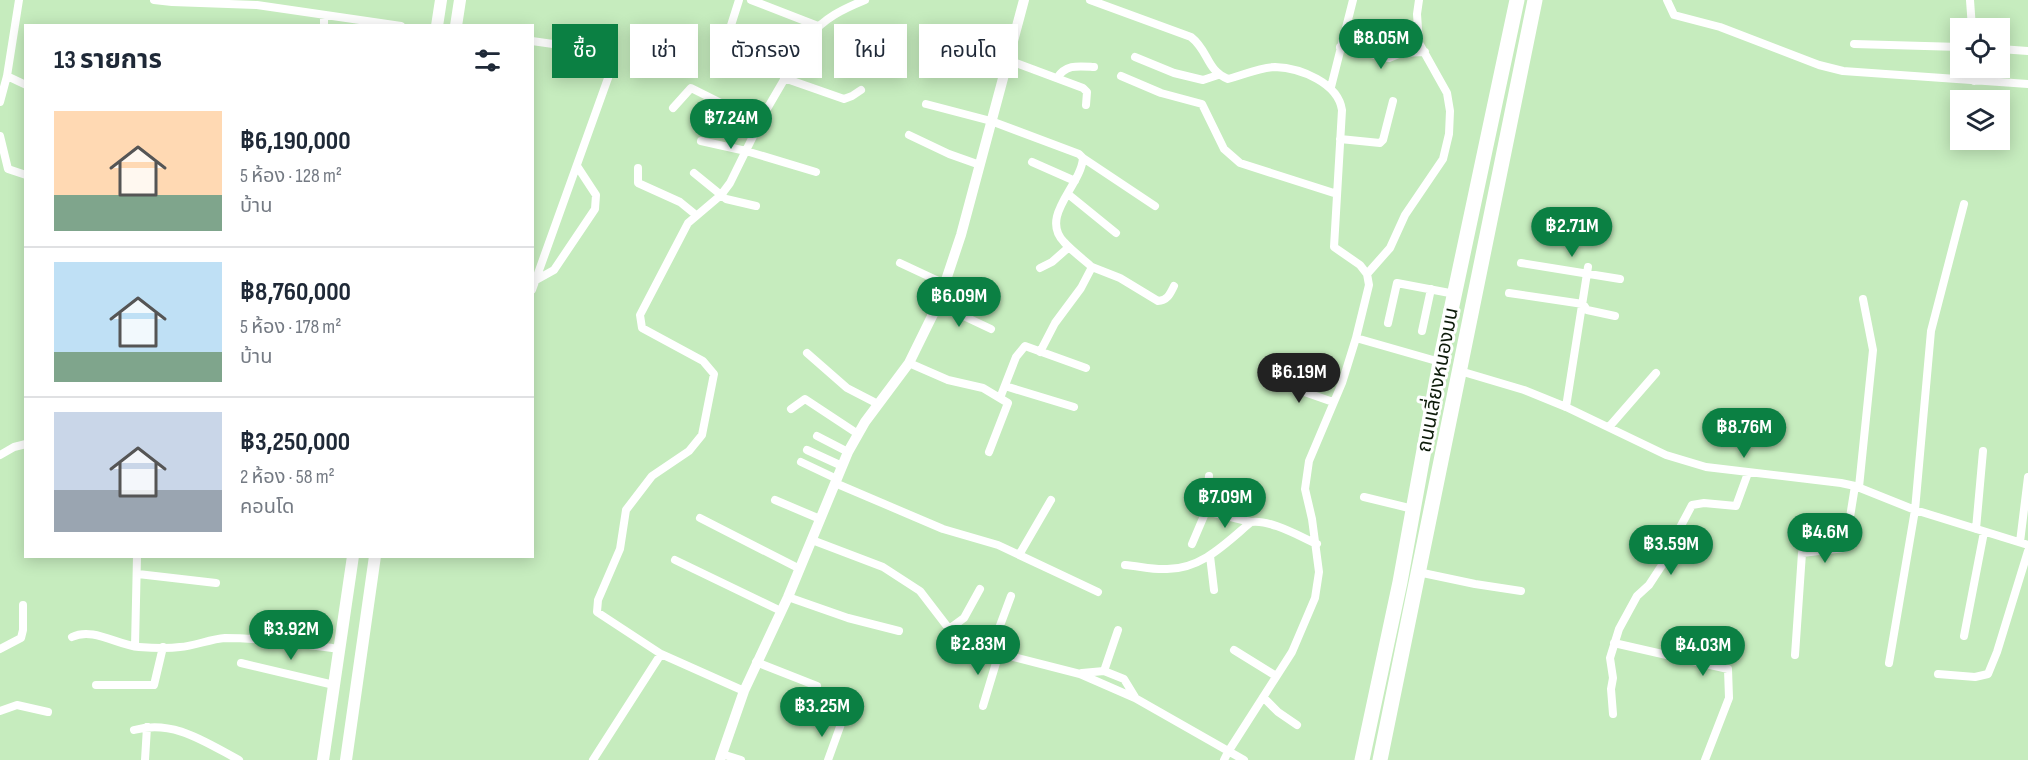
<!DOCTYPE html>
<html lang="th">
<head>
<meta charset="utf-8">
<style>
  :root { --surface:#fff; --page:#f6f6f7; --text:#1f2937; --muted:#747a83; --line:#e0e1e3; --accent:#0b8043 }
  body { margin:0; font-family:"Sofia Sans Condensed","Noto Sans Thai",sans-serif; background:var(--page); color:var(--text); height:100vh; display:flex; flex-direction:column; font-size:22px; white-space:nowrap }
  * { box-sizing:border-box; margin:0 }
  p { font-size:20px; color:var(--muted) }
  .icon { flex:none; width:33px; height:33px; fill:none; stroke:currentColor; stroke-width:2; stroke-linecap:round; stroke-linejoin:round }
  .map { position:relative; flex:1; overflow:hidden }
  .drawer { position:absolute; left:24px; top:24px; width:510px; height:534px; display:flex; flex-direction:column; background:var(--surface); border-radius:0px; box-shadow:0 3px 15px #0003 }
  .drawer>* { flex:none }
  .hud { position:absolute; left:552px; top:24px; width:570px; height:54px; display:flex; gap:12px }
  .tools { position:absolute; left:1950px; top:18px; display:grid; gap:12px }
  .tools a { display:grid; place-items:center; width:60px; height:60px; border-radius:0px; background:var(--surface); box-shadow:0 3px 15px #0003; font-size:30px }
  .price { position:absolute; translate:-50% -51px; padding:0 14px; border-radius:21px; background:var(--accent); color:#fff; font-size:20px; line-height:39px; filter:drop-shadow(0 2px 3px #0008) }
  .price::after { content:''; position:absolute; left:50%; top:36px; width:18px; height:14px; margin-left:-9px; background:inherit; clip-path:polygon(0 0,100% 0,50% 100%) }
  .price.selected { background:#222; color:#fff }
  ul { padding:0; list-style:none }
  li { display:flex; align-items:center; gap:18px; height:150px; padding:0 30px }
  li+li { border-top:2px solid var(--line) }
  li span { display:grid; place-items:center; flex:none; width:168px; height:120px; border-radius:0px; color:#555 }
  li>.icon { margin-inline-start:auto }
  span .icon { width:72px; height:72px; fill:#fffc; stroke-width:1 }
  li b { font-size:26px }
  h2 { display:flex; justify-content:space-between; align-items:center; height:72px; padding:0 30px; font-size:26px }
  .tag { padding:0 21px; border-radius:0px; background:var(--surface); box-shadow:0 3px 15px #0003; font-size:21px; line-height:54px }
  .tag.selected { background:var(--accent); color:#fff }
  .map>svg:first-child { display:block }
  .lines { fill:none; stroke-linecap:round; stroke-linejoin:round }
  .street { stroke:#fff; stroke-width:8 }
  .secondary { stroke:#fff; stroke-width:10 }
  .primary { stroke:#fff; stroke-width:12 }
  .highway { stroke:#fff; stroke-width:15 }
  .labels { text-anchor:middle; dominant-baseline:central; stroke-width:6; stroke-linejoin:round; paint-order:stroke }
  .street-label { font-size:20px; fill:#0d1b0a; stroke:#fff }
</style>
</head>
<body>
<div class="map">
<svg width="2028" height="760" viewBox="0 0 2028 760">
  <rect width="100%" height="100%" fill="#c6ecbe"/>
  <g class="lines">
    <!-- street -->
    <path class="street" d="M 154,0 L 172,2 L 257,5 L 401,26
      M 739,0 L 727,38 L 730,44 L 794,62
      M 751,0 L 818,26
      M 1090,0 L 1191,37 C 1209,51 1206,70 1228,79 C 1243,75 1261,67 1275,67 C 1301,68 1338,83 1342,110 L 1334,247 L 1360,265 L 1367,274 L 1369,285 L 1356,338 L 1342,383 L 1309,461 L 1305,489 L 1312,519 L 1319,572 L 1315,598 L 1292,652 L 1228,752 L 1224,760
      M 1667,0 L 1674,15 L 1720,27 L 1819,65 L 1843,71 L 2028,84
      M 1970,0 L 1972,28
      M 324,15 L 324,26
      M 532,41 L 602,51 L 610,55 L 612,67 L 532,290
      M 1854,44 L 1960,47
      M 1340,47 L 1389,58 L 1401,53 L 1425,52
      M 2000,49 L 2028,51
      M 1135,57 L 1174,73 L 1203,80 L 1218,75
      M 1008,60 L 1083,88 L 1087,92 L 1086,105
      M 1973,68 L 1974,81
      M 7,76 L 26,85
      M 1121,76 L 1161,93 L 1202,104 L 1224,149 L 1240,163 L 1337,194
      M 784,78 L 844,99 L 852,96 L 861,90
      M 1057,78 C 1066,64 1078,66 1094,67
      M 1331,87 L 1353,0
      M 0,102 L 7,76 L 19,0
      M 926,104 L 991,121 L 1079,154 L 1083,158 C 1081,186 1039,216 1064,242 C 1072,251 1083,259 1092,267 L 1081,288 L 1055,323 L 1040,352
      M 673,108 L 691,88 L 723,104 L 764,114
      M 909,135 L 949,154 L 980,165
      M 0,136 L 8,169 L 26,175
      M 1340,139 L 1380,143 L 1383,140 L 1393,101
      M 701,141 L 746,151 L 816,172
      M 1083,158 L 1155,206
      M 1032,162 L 1075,181
      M 638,168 L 638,183 L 680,202 L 696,215
      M 694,173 L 726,199 L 756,206
      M 1068,194 L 1116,233
      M 900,263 L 945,284
      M 1521,263 L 1620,279
      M 1092,267 L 1120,278 L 1158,301 C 1167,301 1170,294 1174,286
      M 1040,268 L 1052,262 L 1069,247
      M 1367,274 L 1390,248 L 1405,215 L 1443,159 L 1449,134 L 1450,111 L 1447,93 L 1419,43 L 1417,14 L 1419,0
      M 536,280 L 554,270 L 595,209 L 596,195 L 577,166
      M 1509,293 L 1583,304 L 1587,310 L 1615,316
      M 938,304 L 991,329
      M 1388,323 L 1397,283 L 1455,294
      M 1422,331 L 1431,289
      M 1356,338 L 1440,362
      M 807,353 L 847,388 L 878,404
      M 909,363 L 948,380 L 983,388 L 1008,403 L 989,452
      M 1460,371 L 1524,390 L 1566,407 L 1666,455 L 1706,467 L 1841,483 L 1855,486 L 1915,510 L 2028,545
      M 1273,381 L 1333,402
      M 1005,386 L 1074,407
      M 1000,398 L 1016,357 L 1025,346 L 1086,368
      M 1566,407 L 1588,267
      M 791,409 L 805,399 L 858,434
      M 1609,427 L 1656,373
      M 817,436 L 848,452
      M 807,450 L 842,466
      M 0,455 L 14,447 L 26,444
      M 801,462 L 837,479
      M 835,483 L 943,529 L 998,545 L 1098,592
      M 1859,487 L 1873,350 L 1863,299
      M 1364,497 L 1413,509
      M 775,500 L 820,519
      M 1206,511 L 1251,522
      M 700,518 L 800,569
      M 1976,529 L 1983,451
      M 812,540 L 883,567 L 920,591 L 953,634 L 986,650 L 1080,674 L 1135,698 L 1244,760
      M 2020,542 L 2028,477
      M 1192,544 L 1206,511 L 1209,476
      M 1019,555 L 1051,500
      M 1210,556 L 1214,590
      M 675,560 L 781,611
      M 1125,565 C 1139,566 1153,570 1167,569 C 1202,569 1226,543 1251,522 C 1269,519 1299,536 1317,544
      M 1418,572 L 1475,584 L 1521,591
      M 138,574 L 216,583
      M 788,597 L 848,618 L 899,631
      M 949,629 L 964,618 L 980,589
      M 1964,636 L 1984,532
      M 72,637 C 93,627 117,645 139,647 C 152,648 166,649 180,647 C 195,646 210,639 225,638 C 263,638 302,644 339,649
      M 1614,643 L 1728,669 L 1729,698 L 1705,760
      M 135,646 L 137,556
      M 0,649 L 21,638 L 23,630 L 23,605
      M 1234,650 L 1276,676
      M 994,652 L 998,642 L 995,639 L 1011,596
      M 1795,655 L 1802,553 L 1845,548 L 1855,486
      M 756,662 L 817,686
      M 241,663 L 334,685
      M 1889,663 L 1915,510 L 1931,331 L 1964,204
      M 1104,671 L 1118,630
      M 1082,673 L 1104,671 L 1124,679 L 1135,697
      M 1938,674 L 1975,677 L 1988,674 L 1997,652 L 2028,551
      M 96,685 L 154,685 L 163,647
      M 744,691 L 661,654 L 597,612 L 598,600 L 620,549 L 626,510 L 652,476 L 689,451 L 702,435 L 714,374 L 703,361 L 642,328 L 640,315 L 688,223 L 721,195 L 730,183 L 764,114 L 809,37 C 824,18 843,9 865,0
      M 1263,697 L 1278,712 L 1297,725
      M 983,706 L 999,653
      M 0,711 L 17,705 L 48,712
      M 1613,714 L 1611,689 L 1613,678 L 1610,658 L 1619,629 L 1637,596 L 1649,585 L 1668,556 L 1676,535 L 1692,505 L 1704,503 L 1736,506 L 1748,473
      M 134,730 C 173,719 205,742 239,760
      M 722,754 L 741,760
      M 145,760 L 147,727
      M 593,760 L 661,654
      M 828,760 L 841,724"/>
    <!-- secondary -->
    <path class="secondary" d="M 720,760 L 744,691 L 788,597 L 848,452 L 865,422 L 909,363 L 938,304 L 961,235 L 1024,0"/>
    <!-- primary -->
    <path class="primary" d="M 437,26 L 441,0
      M 456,26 L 460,0
      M 323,760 L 353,556
      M 346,760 L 375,556"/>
    <!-- highway -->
    <path class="highway" d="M 1362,760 L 1400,582 L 1440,362 L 1517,0
      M 1380,760 L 1535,0"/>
  </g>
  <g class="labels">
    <!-- street labels -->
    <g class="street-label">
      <text transform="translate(1438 380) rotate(-79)">ถนนเลี่ยงหนองมน</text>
    </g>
  </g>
</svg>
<div class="tools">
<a><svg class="icon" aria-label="locate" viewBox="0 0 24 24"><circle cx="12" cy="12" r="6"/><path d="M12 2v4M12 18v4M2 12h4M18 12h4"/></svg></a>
<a><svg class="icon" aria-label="layers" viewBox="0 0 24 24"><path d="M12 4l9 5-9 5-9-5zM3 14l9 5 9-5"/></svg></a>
</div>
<b class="price" style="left:1381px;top:70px">฿8.05M</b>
<b class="price" style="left:731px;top:150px">฿7.24M</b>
<b class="price" style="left:1572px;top:258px">฿2.71M</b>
<b class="price" style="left:959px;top:328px">฿6.09M</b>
<b class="price selected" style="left:1299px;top:404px">฿6.19M</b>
<b class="price" style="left:1744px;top:459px">฿8.76M</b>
<b class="price" style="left:1225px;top:529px">฿7.09M</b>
<b class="price" style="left:1825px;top:564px">฿4.6M</b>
<b class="price" style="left:1671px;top:576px">฿3.59M</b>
<b class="price" style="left:291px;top:661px">฿3.92M</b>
<b class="price" style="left:978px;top:676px">฿2.83M</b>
<b class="price" style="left:1703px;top:677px">฿4.03M</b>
<b class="price" style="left:822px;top:738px">฿3.25M</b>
<div class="hud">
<a class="tag selected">ซื้อ</a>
<a class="tag">เช่า</a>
<a class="tag">ตัวกรอง</a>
<a class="tag">ใหม่</a>
<a class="tag">คอนโด</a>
</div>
<section class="drawer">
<h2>13 รายการ<svg class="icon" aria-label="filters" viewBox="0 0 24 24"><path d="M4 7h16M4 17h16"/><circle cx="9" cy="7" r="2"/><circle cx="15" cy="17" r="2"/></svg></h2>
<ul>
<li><span style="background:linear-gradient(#ffd9b3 70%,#7fa58c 0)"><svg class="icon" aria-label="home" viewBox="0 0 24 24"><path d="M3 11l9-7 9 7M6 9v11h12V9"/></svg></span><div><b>฿6,190,000</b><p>5 ห้อง · 128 m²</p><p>บ้าน</p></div></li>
<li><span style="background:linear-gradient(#bfe0f5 75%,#7fa58c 0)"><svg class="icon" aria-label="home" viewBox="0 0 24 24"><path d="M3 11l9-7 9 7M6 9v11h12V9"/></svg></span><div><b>฿8,760,000</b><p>5 ห้อง · 178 m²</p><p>บ้าน</p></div></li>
<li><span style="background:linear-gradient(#c9d6e8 65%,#9aa5b1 0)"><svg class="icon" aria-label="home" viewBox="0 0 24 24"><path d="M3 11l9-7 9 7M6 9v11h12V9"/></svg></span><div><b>฿3,250,000</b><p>2 ห้อง · 58 m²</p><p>คอนโด</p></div></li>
</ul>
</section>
</div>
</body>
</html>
